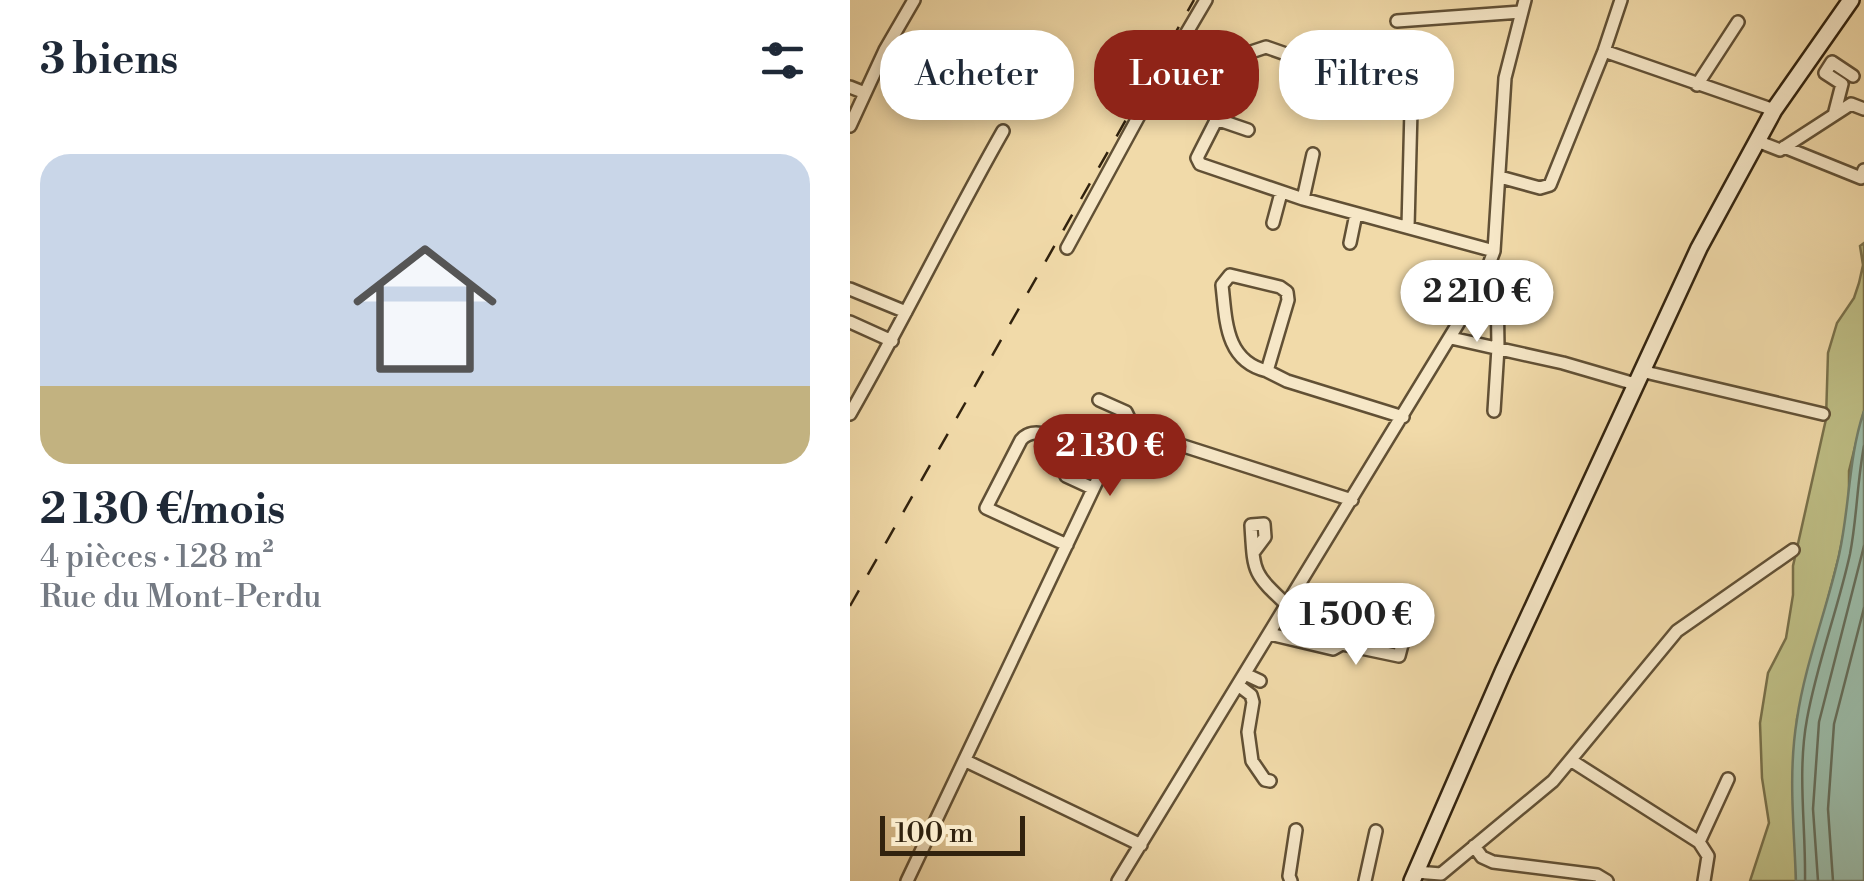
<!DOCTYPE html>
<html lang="fr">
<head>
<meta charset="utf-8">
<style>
  :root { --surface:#fff; --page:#f6f6f7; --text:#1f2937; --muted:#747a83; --accent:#8f2418 }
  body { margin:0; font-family:"Libre Bodoni",serif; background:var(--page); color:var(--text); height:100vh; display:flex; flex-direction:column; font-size:38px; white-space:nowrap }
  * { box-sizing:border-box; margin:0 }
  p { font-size:32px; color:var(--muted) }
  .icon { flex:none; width:55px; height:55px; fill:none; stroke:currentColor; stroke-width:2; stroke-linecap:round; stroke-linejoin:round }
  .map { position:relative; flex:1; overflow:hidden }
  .side { display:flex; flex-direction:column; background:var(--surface); width:850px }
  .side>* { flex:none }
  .banner { position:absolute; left:30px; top:30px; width:832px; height:90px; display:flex; gap:20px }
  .scale { position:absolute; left:30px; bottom:25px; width:145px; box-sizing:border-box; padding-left:10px; border:5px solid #31220e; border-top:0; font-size:28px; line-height:35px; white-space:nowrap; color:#31220e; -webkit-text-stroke:8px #f6e7c7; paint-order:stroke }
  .price { position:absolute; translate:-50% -85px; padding:0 22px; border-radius:35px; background:#fff; color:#222; font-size:32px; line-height:65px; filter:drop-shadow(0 2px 5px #0008) }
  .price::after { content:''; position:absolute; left:50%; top:60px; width:30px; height:22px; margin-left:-15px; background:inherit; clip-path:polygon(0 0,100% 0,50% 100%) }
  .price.current { background:var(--accent); color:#fff }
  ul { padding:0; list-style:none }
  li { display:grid; align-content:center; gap:20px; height:530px; padding:0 40px }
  li span { display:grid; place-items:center; height:310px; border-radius:30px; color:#555 }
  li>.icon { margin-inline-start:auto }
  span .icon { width:180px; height:180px; fill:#fffc; stroke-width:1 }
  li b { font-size:42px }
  h2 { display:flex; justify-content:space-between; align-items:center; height:120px; padding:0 40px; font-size:42px }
  .chip { padding:0 35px; border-radius:40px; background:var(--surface); box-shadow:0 5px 15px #0003; font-size:35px; line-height:90px }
  .chip.current { background:var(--accent); color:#fff }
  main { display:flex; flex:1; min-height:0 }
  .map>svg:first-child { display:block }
  .green { fill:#bebe85; stroke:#78704a; stroke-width:2.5 }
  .water { fill:#9bbba8; stroke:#717e6a; stroke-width:2.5 }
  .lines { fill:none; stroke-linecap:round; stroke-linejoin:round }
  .shore { stroke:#666e5b; stroke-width:2.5 }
  .street-casing { stroke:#615035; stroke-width:16 }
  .secondary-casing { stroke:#31220e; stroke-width:20 }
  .street { stroke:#f6e7c7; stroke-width:11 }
  .secondary { stroke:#f6e7c7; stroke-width:15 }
  .rail { stroke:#31220e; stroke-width:2.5; stroke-dasharray:18 18; stroke-linecap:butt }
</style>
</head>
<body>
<main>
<section class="side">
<h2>3 biens<svg class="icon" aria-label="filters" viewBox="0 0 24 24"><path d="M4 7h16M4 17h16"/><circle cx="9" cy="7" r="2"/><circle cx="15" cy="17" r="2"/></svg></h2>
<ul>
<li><span style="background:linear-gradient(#c9d6e8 75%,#c2b280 0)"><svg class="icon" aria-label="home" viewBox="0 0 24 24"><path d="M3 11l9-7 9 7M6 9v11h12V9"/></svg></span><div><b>2 130 €/mois</b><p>4 pièces · 128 m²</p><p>Rue du Mont-Perdu</p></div></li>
</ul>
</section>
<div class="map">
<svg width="1014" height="881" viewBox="0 0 1014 881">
  <rect width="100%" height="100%" fill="#f1daa9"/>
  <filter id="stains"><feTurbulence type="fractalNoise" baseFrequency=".002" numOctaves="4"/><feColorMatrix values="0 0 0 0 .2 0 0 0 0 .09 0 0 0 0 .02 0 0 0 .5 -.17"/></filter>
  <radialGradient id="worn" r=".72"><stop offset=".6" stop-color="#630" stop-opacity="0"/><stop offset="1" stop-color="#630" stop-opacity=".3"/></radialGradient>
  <!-- green -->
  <path class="green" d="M 1014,243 L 1014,411 L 999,471 L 999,506 L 989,556 L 947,719 L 946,881 L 900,881 L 919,823 L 912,778 L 910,723 L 918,673 L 936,638 L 943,595 L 943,566 L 976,419 L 978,353 L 987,323 L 1004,298 L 1009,283 L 1013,265 L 1010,246 Z"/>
  <!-- water -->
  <path class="water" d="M 1014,411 L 1014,881 L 946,881 C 944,827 938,773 947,719 C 955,664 977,609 989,555 C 1000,506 998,458 1014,411 Z"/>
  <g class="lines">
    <!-- shore -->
    <path class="shore" d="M 955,881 C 956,827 947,773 957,719 C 967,663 988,609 1000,554 C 1007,518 1007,482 1014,446
      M 968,881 L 963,809 L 969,722 L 1014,546
      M 983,881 L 978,809 L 984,724 L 1014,608"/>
    <!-- street casing -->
    <g class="street-casing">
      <path id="street" d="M 547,21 L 671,12
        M 754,51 L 924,110
        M 473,67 L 416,47 L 401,52 L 350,152 L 347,158 L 350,164 L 453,199 L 644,251
        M 847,85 L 888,22
        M 0,87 L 15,93
        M 984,115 L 992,84 L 975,73 L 982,62 L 1003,76
        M 366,119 L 398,130
        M 0,126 L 35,50 L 64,0
        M 907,141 L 930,150 L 1001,104 L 1014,109
        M 934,147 L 1011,178 L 1014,170
        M 650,177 L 690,188 L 700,185 L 754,51 L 771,0
        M 453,199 L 463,154
        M 423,223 L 431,193
        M 558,227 L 561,109
        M 500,243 L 506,214
        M 217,248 L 303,90 L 356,0
        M 0,289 L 56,312
        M 0,322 L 42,341
        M 601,338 L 713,363 L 785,384
        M 417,371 C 375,361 376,320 372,285 L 380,275 L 430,287 L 437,292 L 438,300 L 417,371 L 437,381 L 553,417
        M 791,371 L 973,414
        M 249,400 L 276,412 L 286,433
        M 644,411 L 648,348 L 647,282
        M 0,414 C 54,320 100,224 153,131
        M 217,545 L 136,508 L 171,440 C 184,425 208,437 218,451 L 213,466 L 216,476 L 242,488
        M 403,553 L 415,537 L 414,524 L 401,525 C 404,573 402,572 437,605
        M 420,634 L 483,649 L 492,644 L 549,656 L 555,633
        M 484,648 L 491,617
        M 395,674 L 410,681
        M 388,685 L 401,695 L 403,702 L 398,732 L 402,761 L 415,780 L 420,781
        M 116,761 L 291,845
        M 722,761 L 849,842 L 858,856 L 854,881
        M 849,842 L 878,779
        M 624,846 L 632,857 L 643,862 L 747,875 L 757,881
        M 566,872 L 591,874 L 703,781 L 827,631 L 943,550
        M 57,881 L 266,441 L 278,432 L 293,433 L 502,500
        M 268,881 L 631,286 L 644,251 L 655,78 L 675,0
        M 441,881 L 439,876 L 446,830
        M 515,881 L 526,831"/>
    </g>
    <!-- secondary casing -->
    <g class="secondary-casing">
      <path id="secondary" d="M 562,881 L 653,672 L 849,248 L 924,110 L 1001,0"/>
    </g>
    <!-- street -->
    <use href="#street" class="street"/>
    <!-- secondary -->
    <use href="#secondary" class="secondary"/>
    <!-- rail -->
    <path class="rail" d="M 0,606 L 344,0"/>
  </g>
  <rect width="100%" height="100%" filter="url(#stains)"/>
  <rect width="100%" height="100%" fill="url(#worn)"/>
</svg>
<div class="scale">100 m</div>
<b class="price" style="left:627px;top:345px">2 210 €</b>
<b class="price current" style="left:260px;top:499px">2 130 €</b>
<b class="price" style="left:506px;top:668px">1 500 €</b>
<div class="banner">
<a class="chip">Acheter</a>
<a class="chip current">Louer</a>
<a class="chip">Filtres</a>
</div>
</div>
</main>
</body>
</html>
